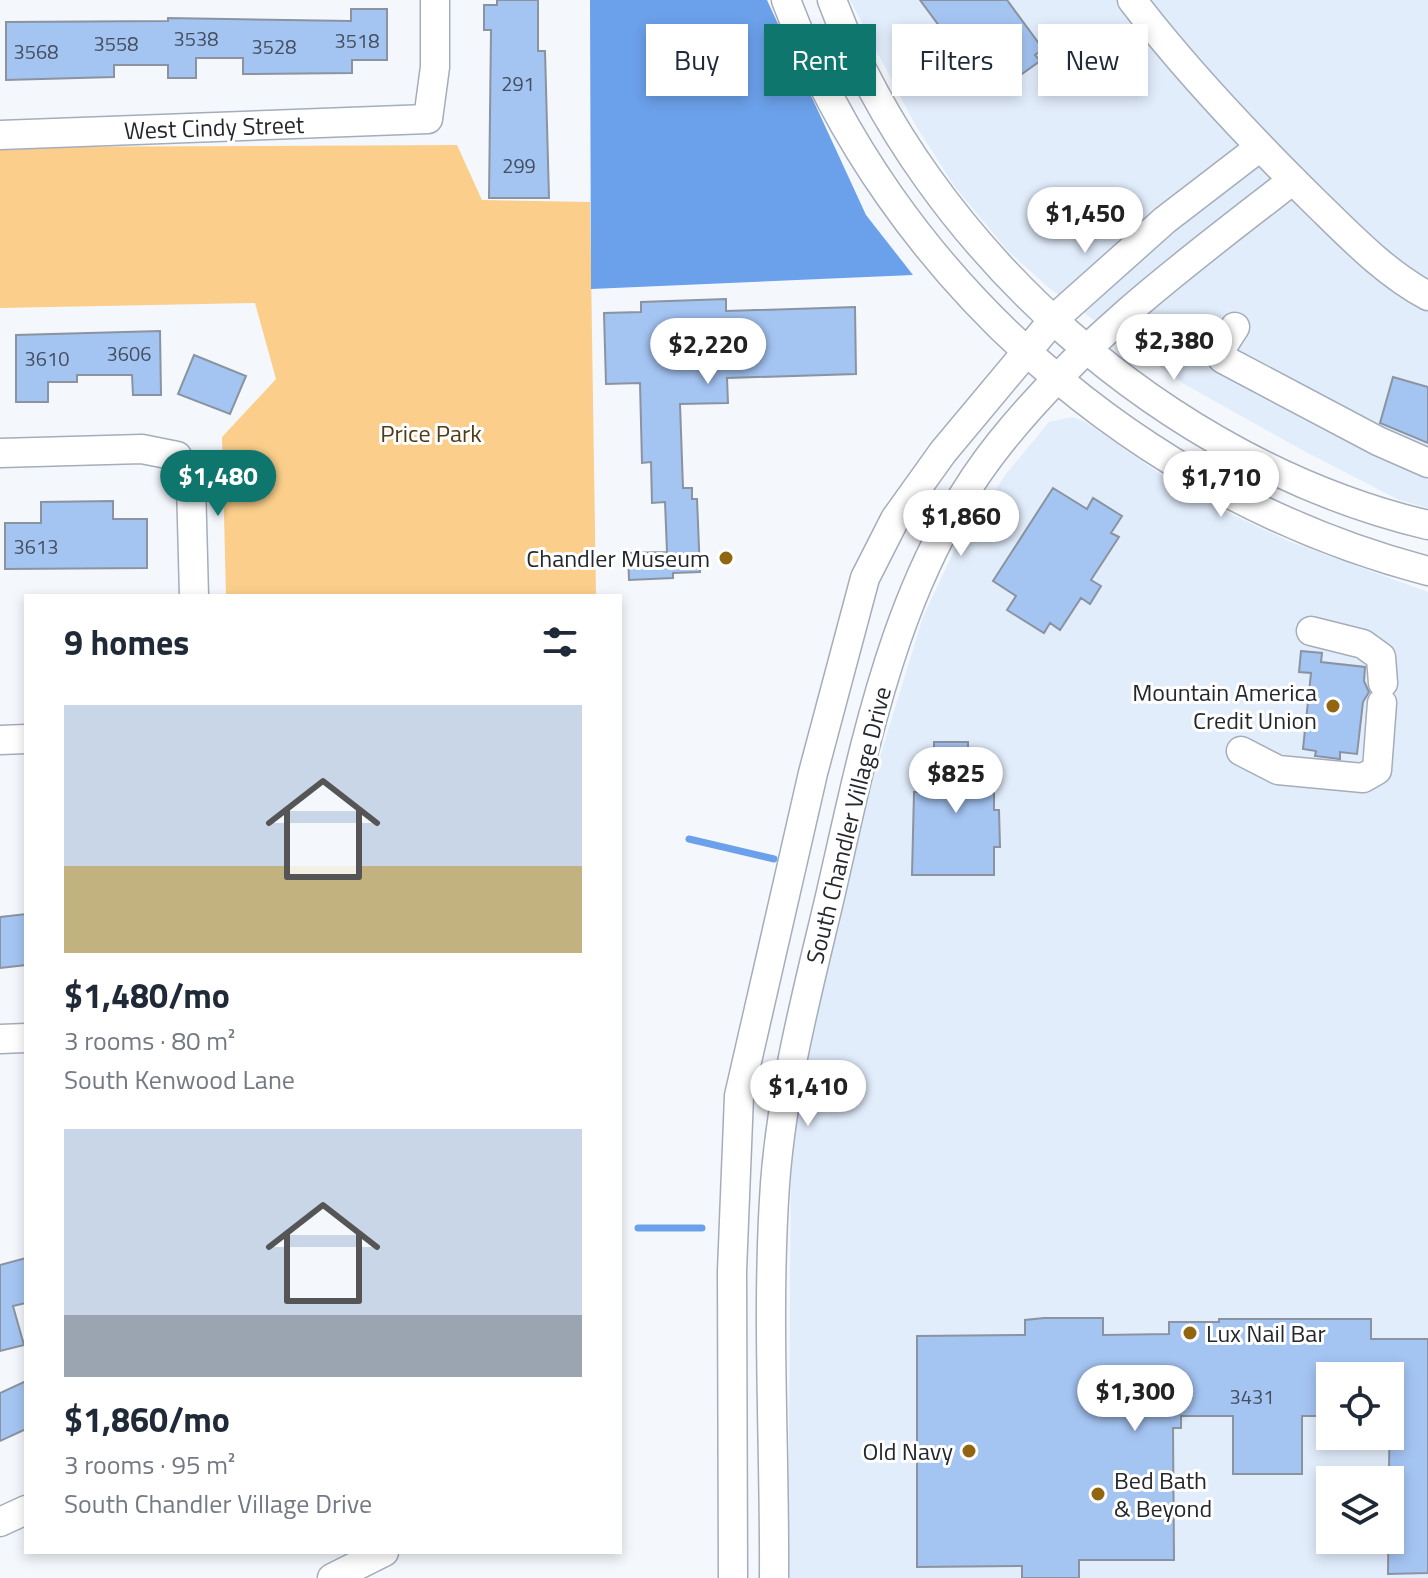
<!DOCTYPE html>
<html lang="en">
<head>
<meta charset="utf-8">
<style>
  :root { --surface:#fff; --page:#f6f6f7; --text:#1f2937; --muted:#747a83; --accent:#0f766e }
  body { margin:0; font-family:"Titillium Web",sans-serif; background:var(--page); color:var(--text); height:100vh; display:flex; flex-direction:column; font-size:30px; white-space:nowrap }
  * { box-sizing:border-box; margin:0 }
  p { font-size:26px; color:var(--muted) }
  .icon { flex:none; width:44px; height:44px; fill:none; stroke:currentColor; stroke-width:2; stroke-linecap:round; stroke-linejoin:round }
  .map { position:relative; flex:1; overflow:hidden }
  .side { position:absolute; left:24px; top:594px; width:598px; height:960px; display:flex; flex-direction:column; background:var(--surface); border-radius:0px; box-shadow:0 4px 12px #0003 }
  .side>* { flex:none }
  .top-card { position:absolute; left:646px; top:24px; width:662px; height:72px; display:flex; gap:16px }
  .tools { position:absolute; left:1316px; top:1362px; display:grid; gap:16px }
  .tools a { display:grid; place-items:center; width:88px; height:88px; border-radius:0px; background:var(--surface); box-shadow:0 4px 12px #0003; font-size:40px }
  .price { position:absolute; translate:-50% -68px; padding:0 18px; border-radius:28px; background:#fff; color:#222; font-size:26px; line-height:52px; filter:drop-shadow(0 2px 4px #0008) }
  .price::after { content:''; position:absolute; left:50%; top:48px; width:24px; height:18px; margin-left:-12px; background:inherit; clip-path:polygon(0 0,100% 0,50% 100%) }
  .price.selected { background:var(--accent); color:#fff }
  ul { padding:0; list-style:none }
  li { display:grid; align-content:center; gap:16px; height:424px; padding:0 40px }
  li span { display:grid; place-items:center; height:248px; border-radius:0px; color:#555 }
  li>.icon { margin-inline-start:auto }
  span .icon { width:144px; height:144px; fill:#fffc; stroke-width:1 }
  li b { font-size:34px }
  h2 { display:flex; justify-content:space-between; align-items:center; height:96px; padding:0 40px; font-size:34px }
  .chip { padding:0 28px; border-radius:0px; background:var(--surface); box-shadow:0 4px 12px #0003; font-size:28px; line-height:72px }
  .chip.selected { background:var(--accent); color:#fff }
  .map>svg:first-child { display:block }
  .built { fill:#e2edfc; fill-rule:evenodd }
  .green { fill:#fbcf8b }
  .water { fill:#6ba0ea }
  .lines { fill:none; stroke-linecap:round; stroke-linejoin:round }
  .stream { stroke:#6ba0ea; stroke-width:7 }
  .building { fill:#a4c4f2; stroke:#8a939f; stroke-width:2 }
  .minor-casing { stroke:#a5adba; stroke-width:31 }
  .minor { stroke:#fff; stroke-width:28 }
  .poi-dot { fill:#926611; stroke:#fff; stroke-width:3 }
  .labels { text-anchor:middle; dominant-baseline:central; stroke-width:6; stroke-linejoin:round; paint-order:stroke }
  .number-label { font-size:20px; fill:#444e5e }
  .street-label { font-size:24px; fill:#24272c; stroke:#fff }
  .park-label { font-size:24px; fill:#513a15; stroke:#fff }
  .poi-label { font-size:24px; fill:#24272c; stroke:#fff; text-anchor:end }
</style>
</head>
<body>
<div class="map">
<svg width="1428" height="1578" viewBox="0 0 1428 1578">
  <rect width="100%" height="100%" fill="#f4f8fd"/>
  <!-- built -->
  <path class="built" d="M 850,0 L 1428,0 L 1428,508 L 1399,500 L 1302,450 L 1184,384 L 1049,288 L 1007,250 L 955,187 L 917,128 Z
    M 1072,417 L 1084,421 L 1166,478 L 1226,512 L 1291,542 L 1428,592 L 1428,1578 L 788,1578 L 791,1154 L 805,1066 L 862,815 L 923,617 L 954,551 L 1006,474 L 1049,422 ZM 1330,1376 L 1390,1376 L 1390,1436 L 1330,1436 ZM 1330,1480 L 1390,1480 L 1390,1540 L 1330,1540 Z"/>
  <!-- green -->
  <path class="green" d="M 457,145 L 482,200 L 590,202 L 596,596 L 226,596 L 222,437 L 276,379 L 255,303 L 0,308 L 0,147 Z"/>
  <!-- water -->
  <path class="water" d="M 590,0 L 767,0 L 866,215 L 913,275 L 591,289 Z"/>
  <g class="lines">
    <!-- stream -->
    <path class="stream" d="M 689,839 L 774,859
      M 638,1228 L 702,1228"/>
  </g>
  <!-- building -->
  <path class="building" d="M 497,0 L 538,0 L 538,51 L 545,51 L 549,198 L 489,198 L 491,30 L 484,30 L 484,5 L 497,5 Z
    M 920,0 L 1007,0 L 1043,49 L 1035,55 L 1040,61 L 1004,87 L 1000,83 L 988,92 Z
    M 351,9 L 387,9 L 387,60 L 352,60 L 352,73 L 243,74 L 243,58 L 196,58 L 196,78 L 168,78 L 168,65 L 114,65 L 114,77 L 6,80 L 6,22 L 168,21 L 168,18 L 351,21 Z
    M 726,299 L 726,311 L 855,307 L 856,374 L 727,378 L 728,403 L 680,404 L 683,488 L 692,488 L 692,499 L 697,499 L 700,572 L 673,573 L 673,578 L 629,580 L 628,553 L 667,552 L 665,502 L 652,503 L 651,462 L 642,463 L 640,383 L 606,384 L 604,313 L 641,312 L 641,302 Z
    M 160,331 L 161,395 L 133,395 L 132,375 L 77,375 L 77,382 L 48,382 L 48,402 L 16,402 L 16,335 Z
    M 194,355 L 246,376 L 230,414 L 178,394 Z
    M 1393,377 L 1428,387 L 1428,443 L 1380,423 Z
    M 1053,488 L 1087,509 L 1093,498 L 1122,516 L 1111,533 L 1119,537 L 1091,580 L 1101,586 L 1090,604 L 1081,598 L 1060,630 L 1050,623 L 1044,633 L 1007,610 L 1016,596 L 993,581 Z
    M 113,501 L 113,519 L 147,519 L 147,568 L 5,569 L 5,523 L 41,523 L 41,502 Z
    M 1301,651 L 1322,653 L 1321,662 L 1365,667 L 1364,681 L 1369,692 L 1363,702 L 1357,754 L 1340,752 L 1340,759 L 1315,756 L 1316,751 L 1303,749 L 1311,673 L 1299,672 Z
    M 934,742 L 968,742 L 968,760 L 994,760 L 994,810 L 999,810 L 1000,847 L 994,847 L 994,875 L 912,875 L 914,792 L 924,792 L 924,760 L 934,760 Z
    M 26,914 L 26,965 L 0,968 L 0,917 Z
    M 26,1258 L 26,1303 L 13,1306 L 24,1345 L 0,1351 L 0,1265 Z
    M 1044,1318 L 1103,1318 L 1103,1335 L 1169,1334 L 1169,1322 L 1219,1322 L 1219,1319 L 1371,1319 L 1371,1339 L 1428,1339 L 1428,1573 L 1388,1574 L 1390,1376 L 1330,1376 L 1330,1416 L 1302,1416 L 1302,1474 L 1233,1474 L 1233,1416 L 1181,1416 L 1181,1428 L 1173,1428 L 1174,1560 L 1079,1560 L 1079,1578 L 1022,1578 L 1022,1566 L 917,1567 L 917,1336 L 1025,1335 L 1025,1320 Z
    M 26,1381 L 26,1429 L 0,1441 L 0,1393 Z"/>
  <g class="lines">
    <!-- minor casing -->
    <g class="minor-casing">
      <path id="minor" d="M 786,0 C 891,280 1141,496 1428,571
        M 832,0 C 925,249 1169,464 1428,525
        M 1132,0 C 1187,72 1251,139 1316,203 C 1351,237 1385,273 1428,296
        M 0,135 L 428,119 L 435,67 L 435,0
        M 1235,327 L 1222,347 L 1223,359 L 1378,441 L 1428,463
        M 0,453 L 142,449 L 177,456 L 191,483 L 194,596
        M 1311,631 L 1363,644 L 1381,657 L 1383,683
        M 0,740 L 26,739
        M 1241,751 L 1278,770 L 1363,778 L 1377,770 L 1382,703
        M 0,1039 L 26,1038
        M 0,1522 L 26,1510
        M 332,1578 L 384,1552
        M 733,1578 L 732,1271 L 739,1096 L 813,773 L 865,578 L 895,519 L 943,452 L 1054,319 L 1165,220 L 1260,147
        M 774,1578 C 775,1447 766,1314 775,1184 C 782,1089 806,997 828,905 C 865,746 895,574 1000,443 C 1083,339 1188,261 1293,180"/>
    </g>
    <!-- minor -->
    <use href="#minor" class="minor"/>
  </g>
  <!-- markers -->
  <g class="poi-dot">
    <circle cx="726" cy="558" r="8"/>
    <circle cx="1333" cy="706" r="8"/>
    <circle cx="1190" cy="1333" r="8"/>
    <circle cx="969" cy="1451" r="8"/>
    <circle cx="1098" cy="1494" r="8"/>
  </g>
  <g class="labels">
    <!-- number labels -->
    <g class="number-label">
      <text x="196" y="38">3538</text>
      <text x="357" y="40">3518</text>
      <text x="116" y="43">3558</text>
      <text x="274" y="46">3528</text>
      <text x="36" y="51">3568</text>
      <text x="518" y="83">291</text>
      <text x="519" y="165">299</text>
      <text x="129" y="353">3606</text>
      <text x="47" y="358">3610</text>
      <text x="36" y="546">3613</text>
      <text x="1252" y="1396">3431</text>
    </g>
    <!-- street labels -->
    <g class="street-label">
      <text transform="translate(214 127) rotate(-2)">West Cindy Street</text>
      <text transform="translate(848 825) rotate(-76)">South Chandler Village Drive</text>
    </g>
    <!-- park labels -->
    <g class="park-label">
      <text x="431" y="433">Price Park</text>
    </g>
    <!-- poi labels -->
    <g class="poi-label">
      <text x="710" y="558">Chandler Museum</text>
      <text x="1317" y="692">Mountain America<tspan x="1317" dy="28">Credit Union</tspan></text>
      <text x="1206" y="1333" text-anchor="start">Lux Nail Bar</text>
      <text x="953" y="1451">Old Navy</text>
      <text x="1114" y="1480" text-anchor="start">Bed Bath<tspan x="1114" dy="28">&amp; Beyond</tspan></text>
    </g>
  </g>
</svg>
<div class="tools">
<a><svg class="icon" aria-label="locate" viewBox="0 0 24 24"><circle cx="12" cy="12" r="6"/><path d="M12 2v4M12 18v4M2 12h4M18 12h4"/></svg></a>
<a><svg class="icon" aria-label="layers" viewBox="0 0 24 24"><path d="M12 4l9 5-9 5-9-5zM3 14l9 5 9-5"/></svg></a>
</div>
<b class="price" style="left:1085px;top:255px">$1,450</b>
<b class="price" style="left:1174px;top:382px">$2,380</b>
<b class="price" style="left:708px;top:386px">$2,220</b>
<b class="price selected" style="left:218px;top:518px">$1,480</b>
<b class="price" style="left:1221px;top:519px">$1,710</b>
<b class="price" style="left:961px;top:558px">$1,860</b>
<b class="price" style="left:956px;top:815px">$825</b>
<b class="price" style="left:808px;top:1128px">$1,410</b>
<b class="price" style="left:1135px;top:1433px">$1,300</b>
<div class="top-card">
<a class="chip">Buy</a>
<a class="chip selected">Rent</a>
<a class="chip">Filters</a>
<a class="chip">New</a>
</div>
<section class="side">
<h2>9 homes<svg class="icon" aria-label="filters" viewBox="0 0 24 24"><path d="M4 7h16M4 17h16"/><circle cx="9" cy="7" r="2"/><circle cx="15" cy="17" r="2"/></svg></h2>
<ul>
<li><span style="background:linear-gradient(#c9d6e8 65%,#c2b280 0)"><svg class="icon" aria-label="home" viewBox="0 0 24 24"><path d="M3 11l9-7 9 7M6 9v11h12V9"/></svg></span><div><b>$1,480/mo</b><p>3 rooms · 80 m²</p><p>South Kenwood Lane</p></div></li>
<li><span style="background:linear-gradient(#c9d6e8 75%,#9aa5b1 0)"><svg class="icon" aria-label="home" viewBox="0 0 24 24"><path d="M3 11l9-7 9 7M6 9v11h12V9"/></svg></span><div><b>$1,860/mo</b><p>3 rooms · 95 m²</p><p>South Chandler Village Drive</p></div></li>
</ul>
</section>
</div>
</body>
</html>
